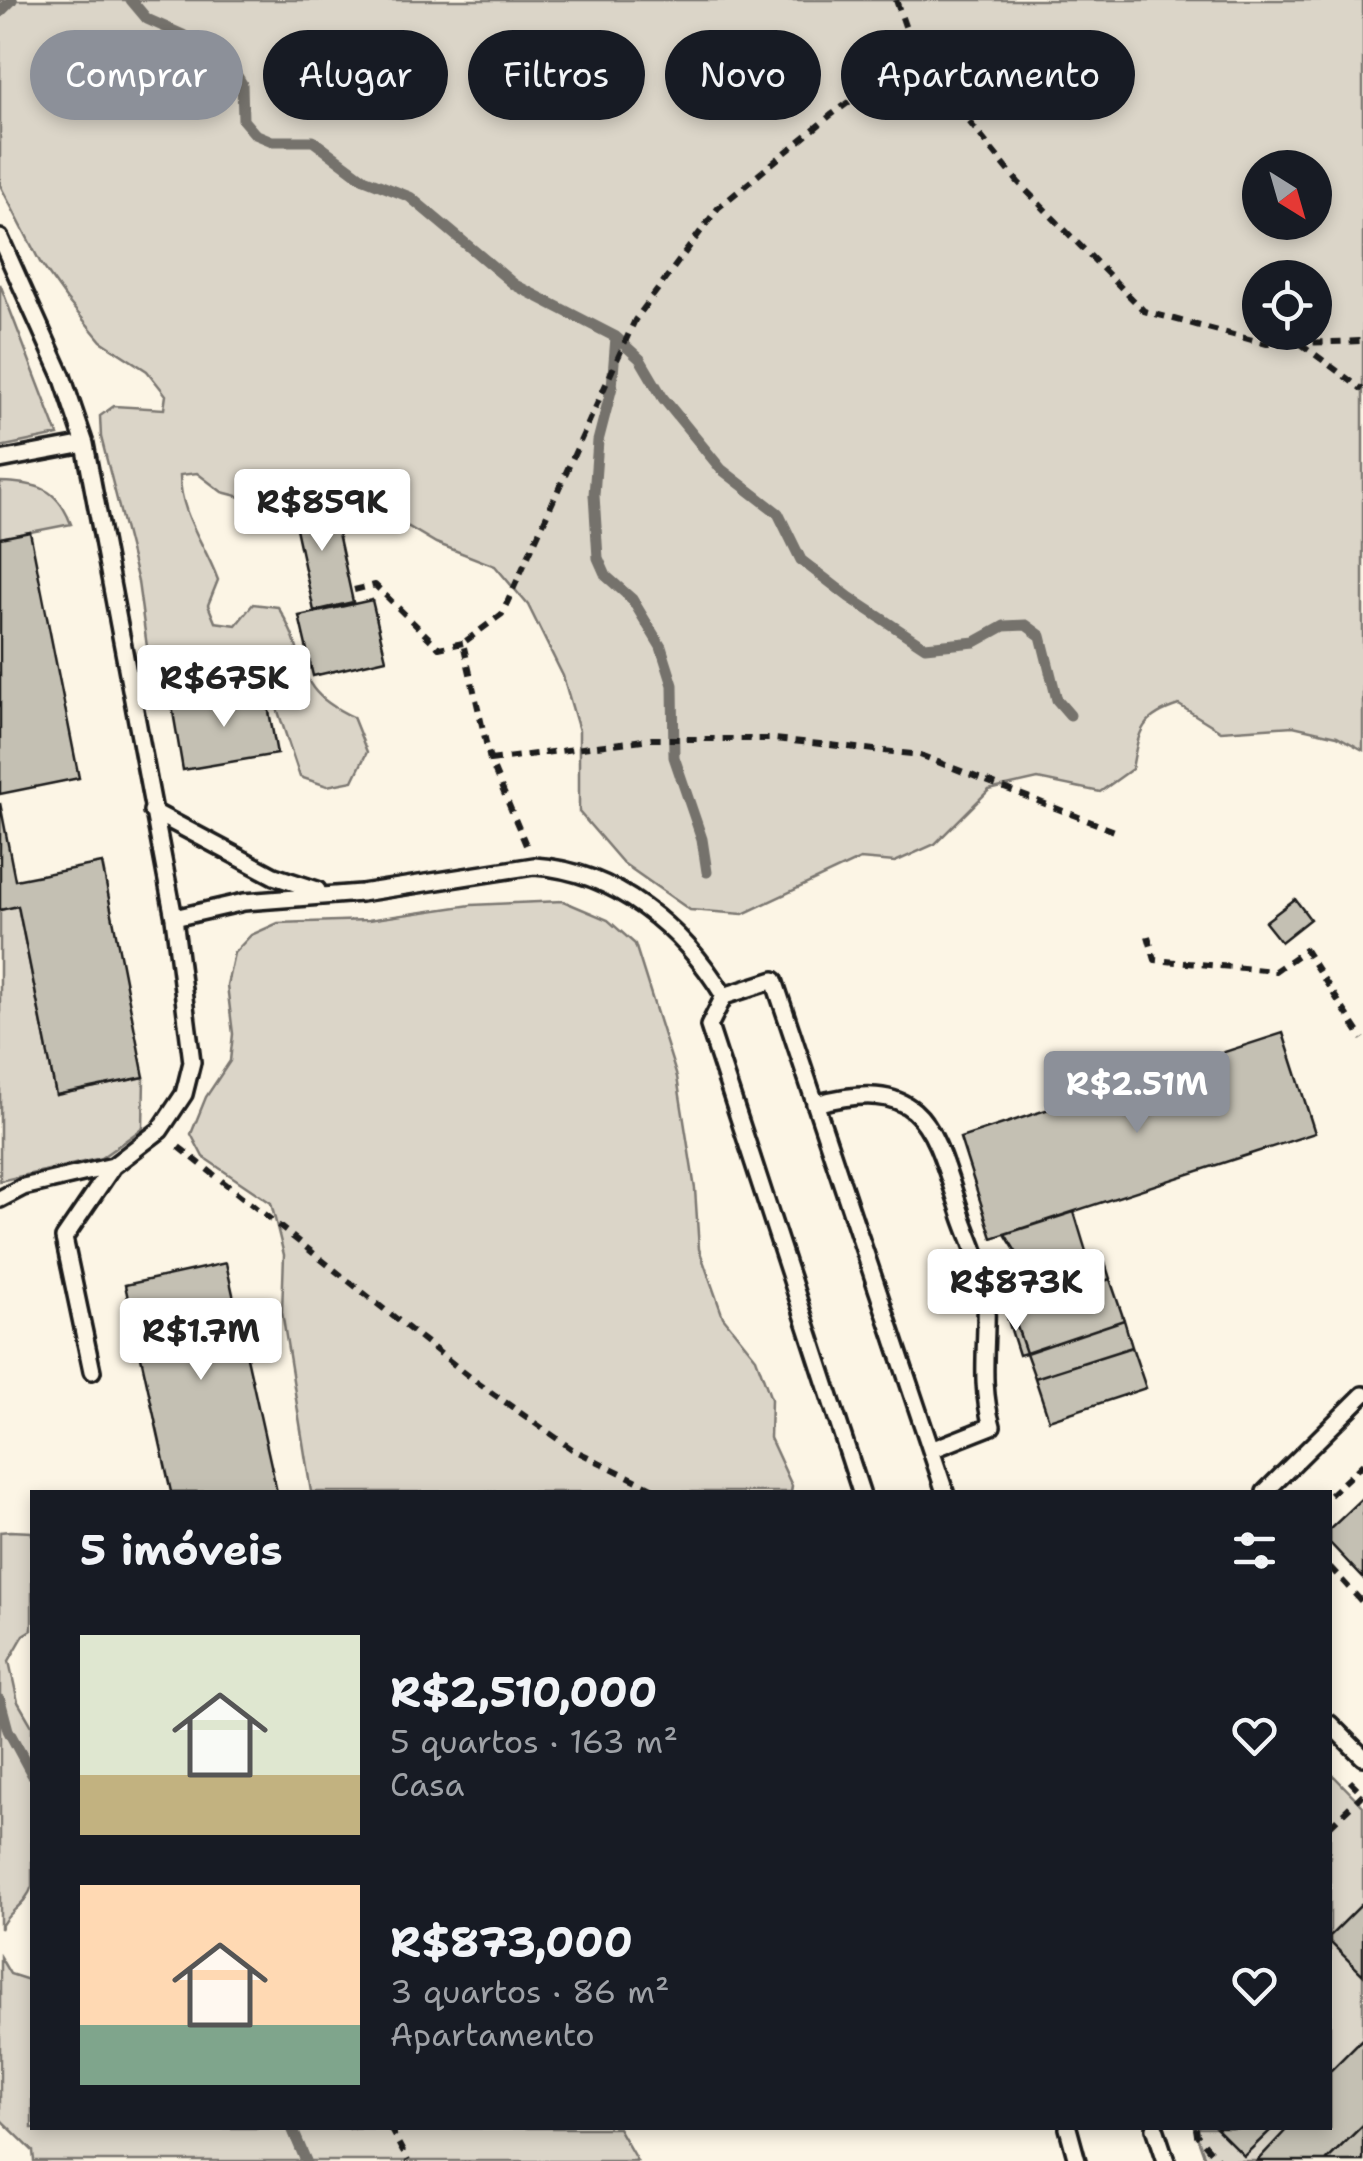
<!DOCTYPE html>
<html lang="pt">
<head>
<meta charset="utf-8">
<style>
  :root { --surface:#171b24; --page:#20242c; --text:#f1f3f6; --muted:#9ea1a6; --accent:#8c9099 }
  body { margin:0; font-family:"Shantell Sans",sans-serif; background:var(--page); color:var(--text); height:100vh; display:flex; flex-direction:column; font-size:38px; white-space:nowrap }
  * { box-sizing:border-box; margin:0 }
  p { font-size:32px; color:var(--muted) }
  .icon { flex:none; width:55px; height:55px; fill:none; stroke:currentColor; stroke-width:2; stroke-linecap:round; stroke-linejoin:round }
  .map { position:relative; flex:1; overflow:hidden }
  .sheet { position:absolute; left:30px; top:1490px; width:1302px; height:640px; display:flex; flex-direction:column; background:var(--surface); border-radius:0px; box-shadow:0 5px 15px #0003 }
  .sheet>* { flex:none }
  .hud { position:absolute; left:30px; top:30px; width:1305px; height:90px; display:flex; gap:20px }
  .needle { width:65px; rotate:143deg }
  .tools { position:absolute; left:1242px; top:150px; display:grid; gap:20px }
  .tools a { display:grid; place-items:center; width:90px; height:90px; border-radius:50%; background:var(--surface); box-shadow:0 5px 15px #0003; font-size:50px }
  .price { position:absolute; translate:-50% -85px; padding:0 22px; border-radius:10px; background:#fff; color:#222; font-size:32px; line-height:65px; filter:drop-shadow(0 2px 5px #0008) }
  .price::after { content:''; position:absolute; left:50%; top:60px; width:30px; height:22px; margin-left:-15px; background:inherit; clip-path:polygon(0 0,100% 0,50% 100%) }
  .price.active { background:var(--accent); color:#fff }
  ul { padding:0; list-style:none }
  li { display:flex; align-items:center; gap:30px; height:250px; padding:0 50px }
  li span { display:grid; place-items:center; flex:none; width:280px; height:200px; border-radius:0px; color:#555 }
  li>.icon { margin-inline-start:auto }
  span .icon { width:120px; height:120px; fill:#fffc; stroke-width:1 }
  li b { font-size:42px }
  h2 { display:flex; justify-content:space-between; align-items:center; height:120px; padding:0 50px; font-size:42px }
  .pill { padding:0 35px; border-radius:45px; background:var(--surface); box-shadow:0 5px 15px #0003; font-size:35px; line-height:90px }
  .pill.active { background:var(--accent); color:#fff }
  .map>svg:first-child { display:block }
  .green { fill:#dbd5c8; stroke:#7c7872; stroke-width:2.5; fill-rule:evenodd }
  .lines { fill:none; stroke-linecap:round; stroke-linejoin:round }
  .stream { stroke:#75726c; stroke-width:11 }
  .building { fill:#c4c0b3; stroke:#1c1c1c; stroke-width:2.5 }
  .service-casing { stroke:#1c1c1c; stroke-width:22 }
  .path { stroke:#1c1c1c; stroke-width:6; stroke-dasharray:10 8; stroke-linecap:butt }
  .service { stroke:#fcf5e5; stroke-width:15 }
</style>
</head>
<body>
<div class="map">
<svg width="1363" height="2161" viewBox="0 0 1363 2161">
  <rect width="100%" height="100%" fill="#fcf5e5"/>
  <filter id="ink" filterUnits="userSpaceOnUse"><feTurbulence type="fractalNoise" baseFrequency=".01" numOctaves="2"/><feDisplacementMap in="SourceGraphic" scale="20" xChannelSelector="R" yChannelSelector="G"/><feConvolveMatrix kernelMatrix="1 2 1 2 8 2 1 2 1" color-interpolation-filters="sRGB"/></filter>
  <g filter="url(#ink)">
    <!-- green -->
    <path class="green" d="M 0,0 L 1363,0 L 1363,750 L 1337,736 L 1293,726 L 1221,731 L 1179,705 C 1140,717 1139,731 1132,769 L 1100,792 L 1038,779 L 989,790 L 935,844 L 895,862 L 860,859 L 743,914 L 690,910 L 623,863 L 579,812 L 579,731 L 563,676 L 528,605 L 495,566 L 436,543 L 375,507 L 332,492 L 260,502 L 222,492 L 197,473 L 180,475 C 180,515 204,542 218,580 L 208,605 L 215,622 L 236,625 L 253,604 L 278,607 C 312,660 288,687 353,717 L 367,752 L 353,781 L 327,786 L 300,777 L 274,699 L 256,685 L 178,697 L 159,689 L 148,654 L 138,582 L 101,437 L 100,416 L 114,406 L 164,409 L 166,395 L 147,371 L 101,341 L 67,300 L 40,262 L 0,185 ZM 1260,168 L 1315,168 L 1315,222 L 1260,222 ZM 1260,278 L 1315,278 L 1315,332 L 1260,332 Z
      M 0,284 L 58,435 L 0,447 Z
      M 0,482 C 37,483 57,487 71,524 L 0,538 Z
      M 563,901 L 608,920 L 635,944 L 677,1077 L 695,1189 L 699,1249 L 723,1317 L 756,1358 L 771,1399 L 770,1438 L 792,1486 L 791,1492 L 311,1492 L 282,1312 L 284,1255 L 271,1203 L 203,1157 L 191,1134 L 206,1097 L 230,1061 L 233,1034 L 227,985 L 234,953 L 251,935 L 278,923 L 368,920 L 471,905 Z
      M 18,906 L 56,1095 L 144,1077 L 143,1128 L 101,1158 L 0,1181 L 0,910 Z
      M 10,1531 L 32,1532 L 32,1630 L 24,1635 L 9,1661 L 18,1702 L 32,1726 L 32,1886 C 26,1906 6,1912 0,1929 L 0,1532 Z
      M 1330,1772 L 1363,1806 L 1363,2161 L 1206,2161 L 1194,2128 L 1330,2128 Z
      M 0,1957 L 10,1974 L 32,1981 L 32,2128 L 618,2128 L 637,2161 L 34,2161 L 33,2151 L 0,2119 Z"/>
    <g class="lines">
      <!-- stream -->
      <path class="stream" d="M 131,0 L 147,19 L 183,35 L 233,69 L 242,84 L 243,120 L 255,134 L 272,141 L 313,141 L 364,179 L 410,197 L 515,285 L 616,337 L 640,359 L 663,398 L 721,469 L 778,513 L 801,560 L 849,597 L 925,647 L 975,642 L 1004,626 L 1026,625 L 1041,636 L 1057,700 L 1070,715
        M 0,12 L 12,0
        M 616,337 L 612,387 L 598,441 L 594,495 L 598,558 L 606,576 L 632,599 L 661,647 L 673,685 L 674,757 L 702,839 L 707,872
        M 0,1700 L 8,1730 L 32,1774
        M 292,2128 L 306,2161"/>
    </g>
    <!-- building -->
    <path class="building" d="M 330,496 L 353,602 L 314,611 L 291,505 Z
      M 30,532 L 79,778 L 0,794 L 0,538 Z
      M 372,600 L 386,659 L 313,676 L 299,616 Z
      M 265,690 L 277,754 L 183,770 L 172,706 Z
      M 0,803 L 15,880 L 102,863 L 144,1077 L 56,1095 L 18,906 L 0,910 Z
      M 1295,899 L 1310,919 L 1281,942 L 1265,922 Z
      M 1283,1033 L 1315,1133 L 992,1238 L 960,1138 Z
      M 1074,1212 L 1088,1258 L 1102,1253 L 1110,1279 L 1012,1312 L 1002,1285 L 1031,1276 L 1005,1234 Z
      M 226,1263 L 277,1492 L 171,1492 L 125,1285 Z
      M 1110,1279 L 1124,1320 L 1026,1353 L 1012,1312 Z
      M 1012,1312 L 1026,1353 L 1019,1355 L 1006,1314 Z
      M 1124,1320 L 1132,1347 L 1035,1378 L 1026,1353 Z
      M 1132,1347 L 1146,1388 L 1049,1420 L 1035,1378 Z
      M 1363,1498 L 1363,1578 L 1330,1543 L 1330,1529 Z
      M 1363,1903 L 1363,1975 L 1330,1942 L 1330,1936 Z
      M 1363,2038 L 1363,2125 L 1326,2161 L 1257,2161 L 1288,2128 L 1330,2128 L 1330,2071 Z
      M 1363,2125 L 1363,2161 L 1326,2161 Z
      M 1216,2128 L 1273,2128 L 1244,2156 Z"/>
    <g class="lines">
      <!-- service casing -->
      <g class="service-casing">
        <path id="service" d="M 0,238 L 62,376 L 85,444 L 174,918 L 192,1062 L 184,1094 L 160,1130 L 113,1166 L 64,1238 L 92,1371
          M 0,460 L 85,444
          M 152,811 L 274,876 L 317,890
          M 174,918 L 244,902 L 361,893 L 534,866 C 616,871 683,928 724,996
          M 815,1104 C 926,1075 932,1126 962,1217 C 970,1241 986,1272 986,1297 C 988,1342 979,1382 992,1426 L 931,1450
          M 0,1199 L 23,1187 L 113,1166
          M 861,1492 L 709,1026 L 724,996 L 774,980 L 945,1492
          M 1265,1492 L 1363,1395
          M 1330,1724 L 1363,1757
          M 1068,2128 L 1077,2161
          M 1155,2128 L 1166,2161"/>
      </g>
      <!-- path -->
      <path class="path" d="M 896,0 L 915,55 L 1018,182 L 1144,311 L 1267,344 L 1363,341
        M 1301,344 L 1363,390
        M 354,590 L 375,585 L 439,648 L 463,643
        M 490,760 L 651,739 L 775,739 L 920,755 L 1117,832
        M 526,845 L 490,760 L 463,643 L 502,614 L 635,320 L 718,208 L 831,115 L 915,55
        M 1148,936 L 1155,960 L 1275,971 L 1305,950 L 1363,1039
        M 179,1147 L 475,1381 L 572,1449 L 660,1492
        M 1330,1495 L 1363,1464
        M 1330,1567 L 1363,1603
        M 1350,1781 L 1363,1794
        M 1330,1826 L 1363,1794
        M 390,2128 L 408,2161
        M 1196,2128 L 1197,2135 L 1219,2161"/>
      <!-- service -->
      <use href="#service" class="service"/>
    </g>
  </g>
</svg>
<div class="tools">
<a><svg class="needle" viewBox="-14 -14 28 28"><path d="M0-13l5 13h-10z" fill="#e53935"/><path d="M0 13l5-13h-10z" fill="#9ea1a6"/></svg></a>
<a><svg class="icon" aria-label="locate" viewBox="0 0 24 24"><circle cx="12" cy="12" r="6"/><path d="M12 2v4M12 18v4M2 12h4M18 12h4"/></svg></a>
</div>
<b class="price" style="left:322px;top:554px">R$859K</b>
<b class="price" style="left:224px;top:730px">R$675K</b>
<b class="price active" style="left:1137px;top:1136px">R$2.51M</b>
<b class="price" style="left:1016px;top:1334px">R$873K</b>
<b class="price" style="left:201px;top:1383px">R$1.7M</b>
<div class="hud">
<a class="pill active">Comprar</a>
<a class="pill">Alugar</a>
<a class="pill">Filtros</a>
<a class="pill">Novo</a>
<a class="pill">Apartamento</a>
</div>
<section class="sheet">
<h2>5 imóveis<svg class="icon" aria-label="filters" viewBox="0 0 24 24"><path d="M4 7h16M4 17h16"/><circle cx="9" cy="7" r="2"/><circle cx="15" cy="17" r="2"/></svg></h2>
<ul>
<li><span style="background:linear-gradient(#dfe7d0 70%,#c2b280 0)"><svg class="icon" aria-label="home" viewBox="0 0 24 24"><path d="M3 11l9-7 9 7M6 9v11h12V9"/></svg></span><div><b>R$2,510,000</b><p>5 quartos · 163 m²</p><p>Casa</p></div><svg class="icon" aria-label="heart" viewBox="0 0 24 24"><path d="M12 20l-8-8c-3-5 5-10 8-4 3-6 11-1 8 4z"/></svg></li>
<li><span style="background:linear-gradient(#ffd9b3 70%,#7fa58c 0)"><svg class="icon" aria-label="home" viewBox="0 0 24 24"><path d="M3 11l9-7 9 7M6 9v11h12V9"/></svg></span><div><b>R$873,000</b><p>3 quartos · 86 m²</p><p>Apartamento</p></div><svg class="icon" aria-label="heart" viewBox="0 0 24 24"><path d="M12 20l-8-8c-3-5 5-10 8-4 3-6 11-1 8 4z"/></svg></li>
</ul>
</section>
</div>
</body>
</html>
